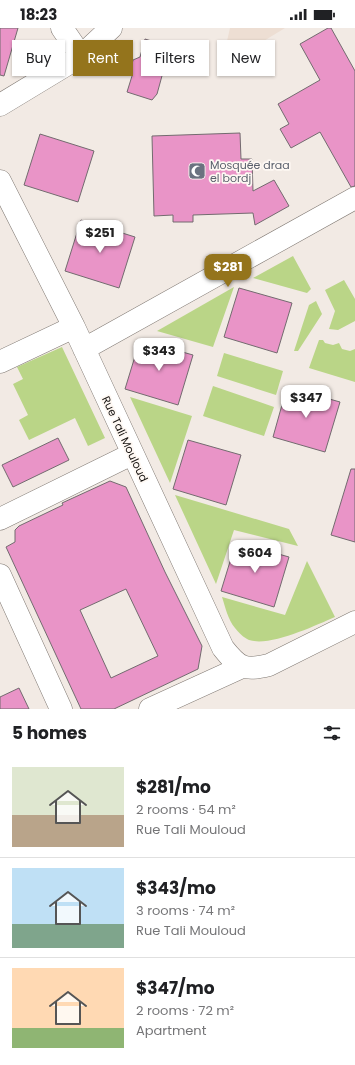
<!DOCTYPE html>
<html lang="en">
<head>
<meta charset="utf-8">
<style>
  :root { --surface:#fff; --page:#f6f6f6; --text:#202124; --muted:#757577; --line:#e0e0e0; --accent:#94741c }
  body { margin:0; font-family:Poppins,sans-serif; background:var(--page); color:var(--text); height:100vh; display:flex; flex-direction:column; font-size:15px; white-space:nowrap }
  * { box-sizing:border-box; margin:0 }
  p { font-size:13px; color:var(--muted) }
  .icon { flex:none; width:22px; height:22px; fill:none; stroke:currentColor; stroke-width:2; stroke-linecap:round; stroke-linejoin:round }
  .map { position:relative; height:681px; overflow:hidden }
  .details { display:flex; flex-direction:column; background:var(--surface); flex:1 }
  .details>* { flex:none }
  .guide { position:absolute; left:12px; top:12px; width:331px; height:36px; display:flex; gap:8px }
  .price { position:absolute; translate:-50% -34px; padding:0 9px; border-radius:8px; background:#fff; color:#222; font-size:13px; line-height:26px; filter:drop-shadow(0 1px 2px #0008) }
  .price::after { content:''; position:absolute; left:50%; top:24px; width:12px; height:9px; margin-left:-6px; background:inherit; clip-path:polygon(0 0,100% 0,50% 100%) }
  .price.active { background:var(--accent); color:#fff }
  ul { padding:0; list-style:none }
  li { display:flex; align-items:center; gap:12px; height:100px; padding:0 12px }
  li+li { border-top:1px solid var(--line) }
  li span { display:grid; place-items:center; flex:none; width:112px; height:80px; border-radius:0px; color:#555 }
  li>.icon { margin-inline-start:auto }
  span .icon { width:48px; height:48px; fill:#fffc; stroke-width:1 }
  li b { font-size:17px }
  h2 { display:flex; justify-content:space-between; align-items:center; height:48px; padding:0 12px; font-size:17px }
  .tag { padding:0 14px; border-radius:0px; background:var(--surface); box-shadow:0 1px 3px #0004; font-size:14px; line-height:36px }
  .tag.active { background:var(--accent); color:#fff }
  .status { display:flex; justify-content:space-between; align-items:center; height:28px; padding:0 20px; background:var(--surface); direction:ltr }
  .status svg { height:11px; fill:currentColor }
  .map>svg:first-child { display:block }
  .built { fill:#edded3 }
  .green { fill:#bad587 }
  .building { fill:#e994c7; stroke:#736b6f; fill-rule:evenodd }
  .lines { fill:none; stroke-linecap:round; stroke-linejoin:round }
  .minor-casing { stroke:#817a74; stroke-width:23 }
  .minor { stroke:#fff; stroke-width:22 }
  .labels { text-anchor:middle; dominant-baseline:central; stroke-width:3.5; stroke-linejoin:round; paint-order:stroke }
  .worship-label { font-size:11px; fill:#5b616d; stroke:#fef8f3; text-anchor:start }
  .street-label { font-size:11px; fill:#151210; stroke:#fef8f3 }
</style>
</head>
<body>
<div class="status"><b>18:23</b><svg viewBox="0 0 49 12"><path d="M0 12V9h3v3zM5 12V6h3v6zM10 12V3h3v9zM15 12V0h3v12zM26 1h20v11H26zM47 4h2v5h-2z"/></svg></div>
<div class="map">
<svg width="355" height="681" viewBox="0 0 355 681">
  <rect width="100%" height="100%" fill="#f2eae4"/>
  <!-- built -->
  <path class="built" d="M 230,0 L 285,0 L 221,39 Z"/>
  <!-- green -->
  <path class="green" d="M 293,228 L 311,261 L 307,265 L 253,250 Z
    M 344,252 L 355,271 L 355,293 L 338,302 L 329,301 L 335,283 L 325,262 Z
    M 234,259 L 213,319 L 157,303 Z
    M 316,273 L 322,286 L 298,323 L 294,323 L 309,277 Z
    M 319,312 L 323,312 L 325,315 L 333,317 L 339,315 L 342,321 L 350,323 L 355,321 L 355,354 L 309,340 Z
    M 62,319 L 105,410 L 88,418 L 75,390 L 29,412 L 19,392 L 28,387 L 13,356 L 23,351 L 17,339 Z
    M 224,325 L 283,343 L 276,367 L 217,348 Z
    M 213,358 L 274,379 L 264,408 L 203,388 Z
    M 130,369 L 192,388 L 170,455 Z
    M 175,467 L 289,501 L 298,518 L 234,502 L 216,556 Z
    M 307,533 L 335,589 C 314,598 270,619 249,612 C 244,610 238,604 235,600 C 228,592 225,578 222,569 L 285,587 Z"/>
  <!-- building -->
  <path class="building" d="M 0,0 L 18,0 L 4,48 L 0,47 Z
    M 328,0 L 331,0 L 355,43 L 355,158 L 351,159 L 320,104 L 291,120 L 280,101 L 289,96 L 278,76 L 320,52 L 300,16 Z
    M 145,11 L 168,18 L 168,26 L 157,66 L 152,72 L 127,64 L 132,48 L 131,41 L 133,32 L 140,29 Z
    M 240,105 L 241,131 L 252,131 L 253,163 L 274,152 L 289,178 L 255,197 L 253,185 L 193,187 L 193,194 L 173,194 L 173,187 L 154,188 L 152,108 Z
    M 40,106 L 94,123 L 78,174 L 24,157 Z
    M 81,192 L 135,209 L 119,260 L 65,243 Z
    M 239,260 L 292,275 L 277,325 L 224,309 Z
    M 140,312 L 193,327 L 178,377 L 125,361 Z
    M 287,359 L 340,374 L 325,424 L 273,409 Z
    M 58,410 L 69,432 L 13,459 L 2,437 Z
    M 188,412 L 241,427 L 226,477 L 173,461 Z
    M 351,441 L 355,441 L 355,514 L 331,507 Z
    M 110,453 L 126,459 L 165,544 L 202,618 L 198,641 L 114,681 L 81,681 L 6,519 L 15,514 L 15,502 L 19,498 L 63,477 L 62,475 ZM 126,561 L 158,628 L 111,650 L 80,582 Z
    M 236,514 L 289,529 L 274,579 L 221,563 Z
    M 19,660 L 29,681 L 0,681 L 0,669 Z"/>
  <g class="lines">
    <!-- minor casing -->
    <g class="minor-casing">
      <path id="minor" d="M 62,0 L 81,28
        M 0,77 L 81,28 L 111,0
        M 0,153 L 74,299 L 223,620 C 239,640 244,643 269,637 L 355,594
        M 84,321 L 355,170
        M 0,334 L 74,299
        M 0,491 L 132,426
        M 0,547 L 61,681
        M 150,681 L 242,639"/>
    </g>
    <!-- minor -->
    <use href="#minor" class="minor"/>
  </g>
  <!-- icons -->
  <defs>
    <g id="mosque-square" transform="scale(0.9)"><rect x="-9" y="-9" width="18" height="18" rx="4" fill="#6b7280" stroke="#fef8f3"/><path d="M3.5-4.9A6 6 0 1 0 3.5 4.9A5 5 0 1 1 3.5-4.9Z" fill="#fff"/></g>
  </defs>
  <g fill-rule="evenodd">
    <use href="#mosque-square" x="197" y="143"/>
  </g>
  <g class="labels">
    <!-- worship labels -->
    <g class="worship-label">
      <text x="210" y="137">Mosquée draa<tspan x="210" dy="13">el bordj</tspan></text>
    </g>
    <!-- street labels -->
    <g class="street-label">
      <text transform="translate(125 411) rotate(65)">Rue Tali Mouloud</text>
    </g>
  </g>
</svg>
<b class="price" style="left:100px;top:226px">$251</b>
<b class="price active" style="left:228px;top:260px">$281</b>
<b class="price" style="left:159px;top:344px">$343</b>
<b class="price" style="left:306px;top:391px">$347</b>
<b class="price" style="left:255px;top:546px">$604</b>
<div class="guide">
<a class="tag">Buy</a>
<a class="tag active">Rent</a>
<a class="tag">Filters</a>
<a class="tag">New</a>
</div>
</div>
<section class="details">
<h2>5 homes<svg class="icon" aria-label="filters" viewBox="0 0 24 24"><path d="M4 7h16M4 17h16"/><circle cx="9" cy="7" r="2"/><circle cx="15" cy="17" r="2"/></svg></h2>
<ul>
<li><span style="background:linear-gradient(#dfe7d0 60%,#b9a48a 0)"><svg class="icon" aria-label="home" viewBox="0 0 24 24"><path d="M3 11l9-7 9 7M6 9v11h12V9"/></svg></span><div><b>$281/mo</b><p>2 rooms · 54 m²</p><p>Rue Tali Mouloud</p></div></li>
<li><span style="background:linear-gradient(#bfe0f5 70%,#7fa58c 0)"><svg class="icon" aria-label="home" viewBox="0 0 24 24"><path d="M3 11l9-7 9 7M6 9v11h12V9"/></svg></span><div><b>$343/mo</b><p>3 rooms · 74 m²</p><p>Rue Tali Mouloud</p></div></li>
<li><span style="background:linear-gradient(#ffd9b3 75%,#8fb573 0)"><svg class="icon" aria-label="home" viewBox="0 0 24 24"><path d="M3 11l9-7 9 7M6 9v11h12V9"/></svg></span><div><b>$347/mo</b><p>2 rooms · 72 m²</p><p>Apartment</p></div></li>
</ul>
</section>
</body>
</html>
